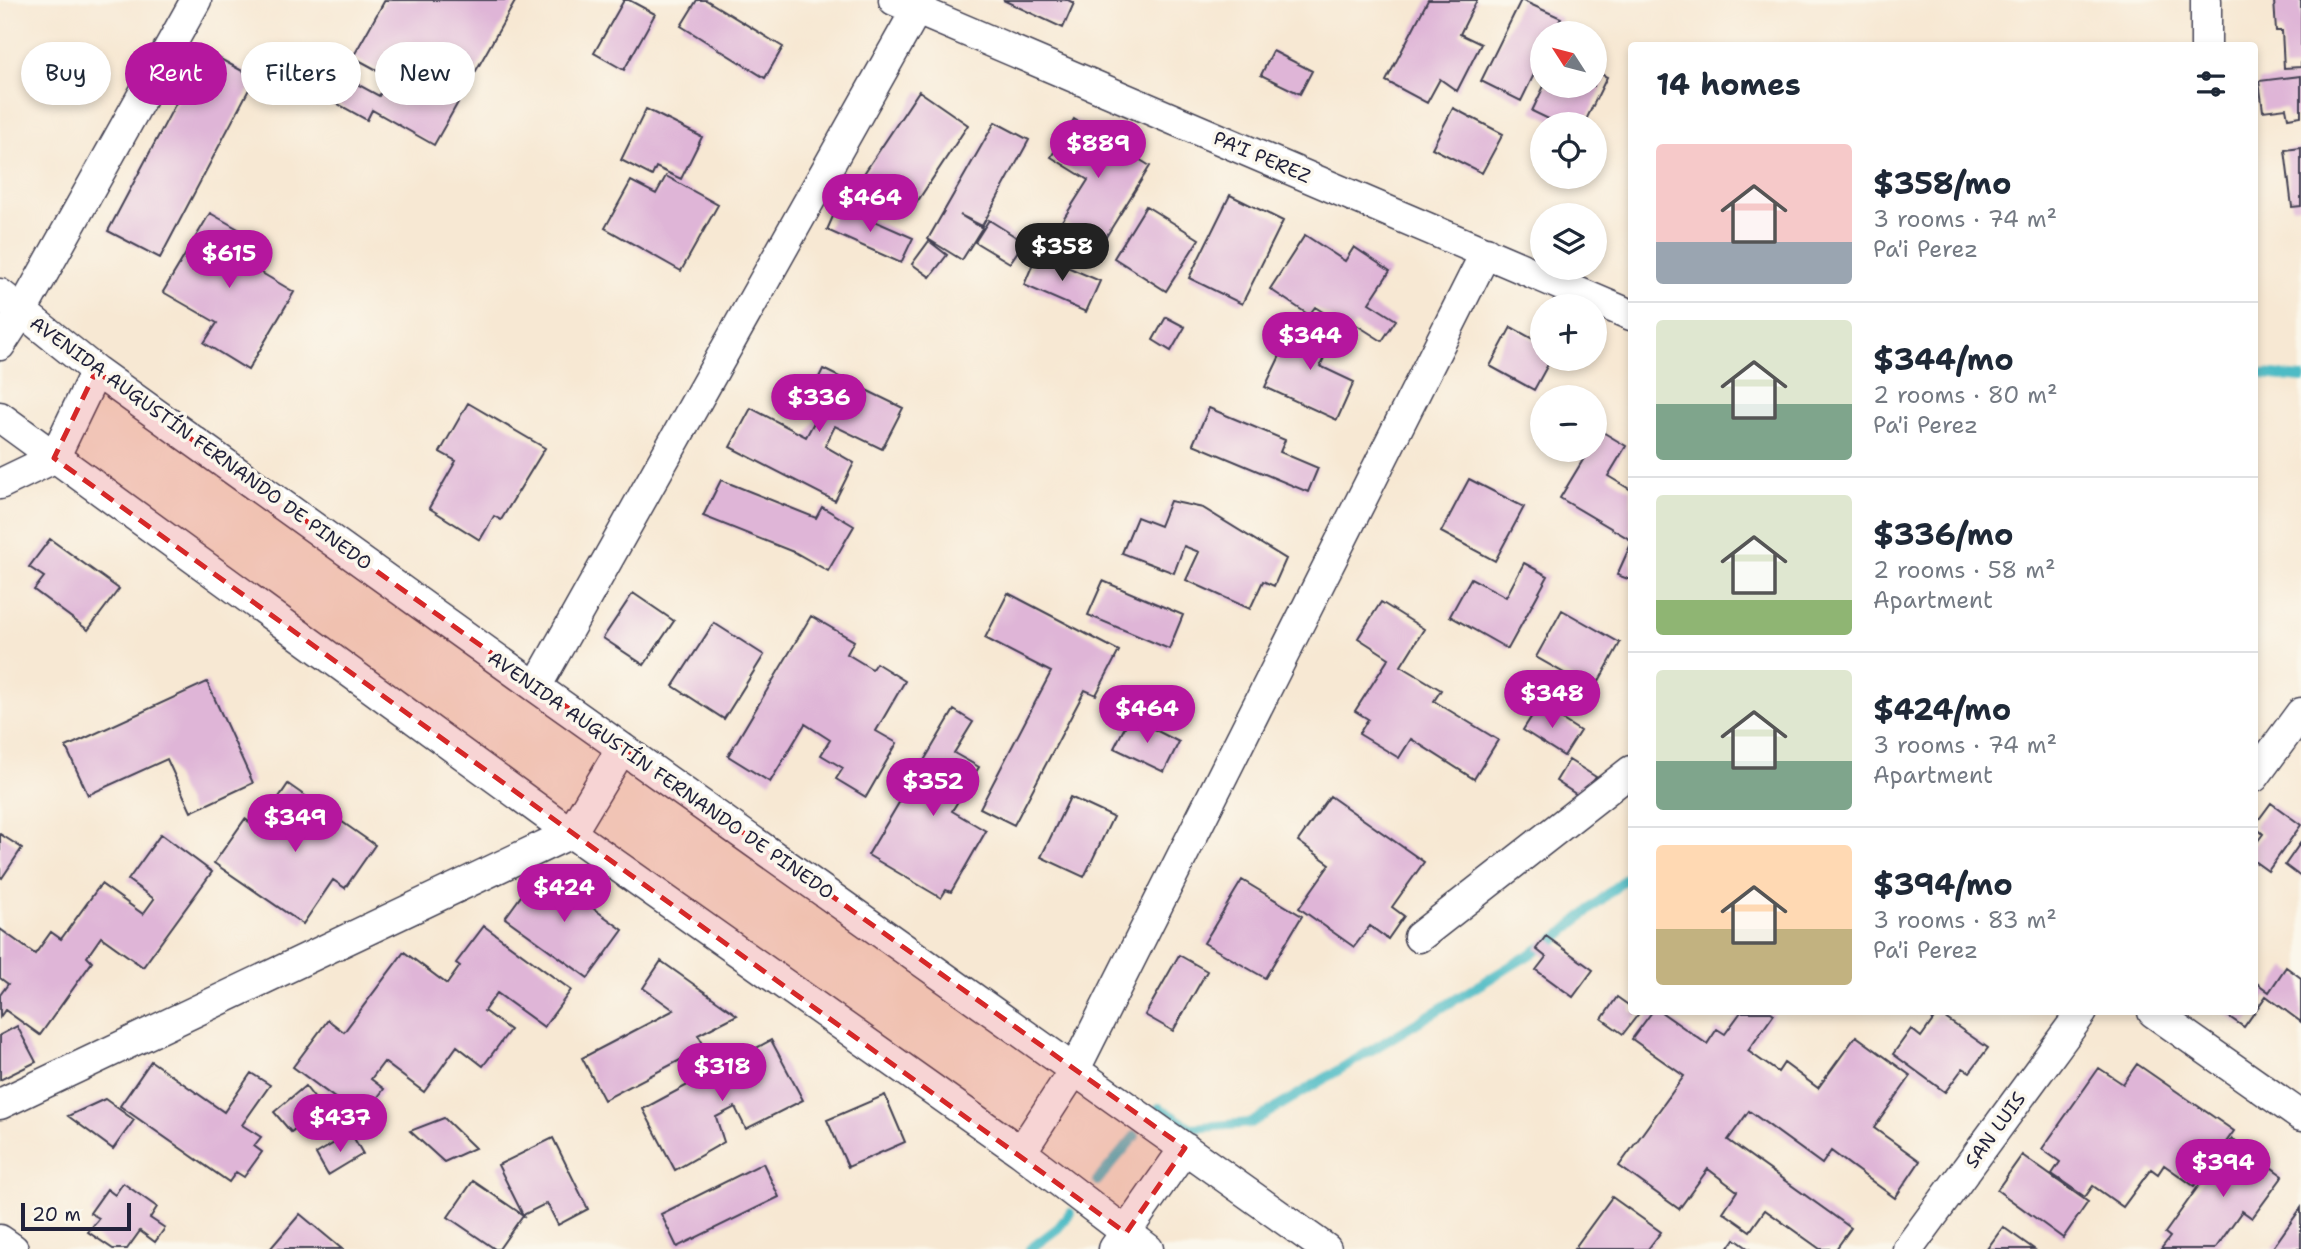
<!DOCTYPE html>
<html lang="en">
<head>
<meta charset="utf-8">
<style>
  :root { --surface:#fff; --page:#f2f2f3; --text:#1f2937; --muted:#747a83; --line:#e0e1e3; --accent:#b5179e }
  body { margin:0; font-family:"Shantell Sans",sans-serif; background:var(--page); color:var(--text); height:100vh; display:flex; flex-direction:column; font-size:26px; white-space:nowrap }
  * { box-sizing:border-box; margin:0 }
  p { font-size:23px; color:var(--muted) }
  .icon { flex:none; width:38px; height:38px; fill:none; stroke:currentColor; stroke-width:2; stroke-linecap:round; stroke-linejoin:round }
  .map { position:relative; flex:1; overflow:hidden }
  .details { position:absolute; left:1628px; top:42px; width:630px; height:973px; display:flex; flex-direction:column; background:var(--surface); border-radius:7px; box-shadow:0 4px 10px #0003 }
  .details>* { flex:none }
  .guide { position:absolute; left:21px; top:42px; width:665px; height:63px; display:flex; gap:14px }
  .needle { width:46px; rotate:306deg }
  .tools { position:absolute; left:1530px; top:21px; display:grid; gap:14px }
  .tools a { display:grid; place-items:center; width:77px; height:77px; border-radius:50%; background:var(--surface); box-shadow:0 4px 10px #0003; font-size:35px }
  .scale { position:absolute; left:21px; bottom:18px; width:110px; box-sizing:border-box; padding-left:7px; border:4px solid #22223b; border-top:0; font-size:19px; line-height:24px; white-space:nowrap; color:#22223b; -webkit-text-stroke:5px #fbf7ec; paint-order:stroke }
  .price { position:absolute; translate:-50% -60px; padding:0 16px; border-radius:24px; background:var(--accent); color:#fff; font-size:23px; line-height:46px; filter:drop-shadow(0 2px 4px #0008) }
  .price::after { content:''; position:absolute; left:50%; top:42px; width:21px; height:16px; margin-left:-10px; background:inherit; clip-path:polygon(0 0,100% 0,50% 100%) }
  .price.active { background:#222; color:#fff }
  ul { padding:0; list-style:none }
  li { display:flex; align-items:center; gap:21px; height:175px; padding:0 28px }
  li+li { border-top:2px solid var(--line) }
  li span { display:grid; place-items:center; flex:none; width:196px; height:140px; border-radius:7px; color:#555 }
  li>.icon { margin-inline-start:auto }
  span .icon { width:84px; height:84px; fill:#fffc; stroke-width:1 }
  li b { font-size:30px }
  h2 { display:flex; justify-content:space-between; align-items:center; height:84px; padding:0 28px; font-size:30px }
  .pill { padding:0 24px; border-radius:32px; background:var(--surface); box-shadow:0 4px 10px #0003; font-size:24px; line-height:63px }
  .pill.active { background:var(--accent); color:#fff }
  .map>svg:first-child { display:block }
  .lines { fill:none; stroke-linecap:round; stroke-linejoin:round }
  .stream { stroke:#4dbbc5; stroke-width:10 }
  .building { fill:#dfb5d7 }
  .minor-casing { stroke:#424052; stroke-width:33 }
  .minor { stroke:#fff; stroke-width:30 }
  .marked { fill:#d62828; fill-opacity:0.2; stroke:#d62828; stroke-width:5; stroke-dasharray:14 9; stroke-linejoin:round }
  .labels { text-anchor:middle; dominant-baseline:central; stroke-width:7; stroke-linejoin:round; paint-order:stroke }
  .street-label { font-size:19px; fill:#22223b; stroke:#fbf7ec }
</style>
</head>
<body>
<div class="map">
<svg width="2301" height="1249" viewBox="0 0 2301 1249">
  <rect width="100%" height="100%" fill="#fbf7ec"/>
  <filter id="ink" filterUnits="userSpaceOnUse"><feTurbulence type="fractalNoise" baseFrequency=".0143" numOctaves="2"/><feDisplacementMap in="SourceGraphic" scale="14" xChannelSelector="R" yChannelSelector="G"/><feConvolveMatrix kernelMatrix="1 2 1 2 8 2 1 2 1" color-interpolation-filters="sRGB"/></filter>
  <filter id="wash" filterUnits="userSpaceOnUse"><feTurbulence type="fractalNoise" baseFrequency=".00686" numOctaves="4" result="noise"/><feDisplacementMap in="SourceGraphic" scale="28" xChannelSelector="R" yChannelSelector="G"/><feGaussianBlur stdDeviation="1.57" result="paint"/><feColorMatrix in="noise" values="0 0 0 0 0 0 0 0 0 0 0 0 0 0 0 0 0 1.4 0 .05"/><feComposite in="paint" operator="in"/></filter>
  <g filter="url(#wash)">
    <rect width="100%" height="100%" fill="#f7e8d3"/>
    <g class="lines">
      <!-- stream -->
      <path class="stream" d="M 2254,373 L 2301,378
        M 1159,1108 L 1191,1128 L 1251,1123 L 1557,938 L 1631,874
        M 1097,1181 L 1135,1136
        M 1030,1249 L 1058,1228 L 1070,1213"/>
    </g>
    <g id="blocks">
      <!-- building -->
      <path class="building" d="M 385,0 L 516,0 L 434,145 L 372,110 L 367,120 L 313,90 L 326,67 L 379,96 L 390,77 L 353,57 Z
        M 624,0 L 629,0 L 655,14 L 624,70 L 594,53 Z
        M 697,0 L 706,0 L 783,47 L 765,78 L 681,26 Z
        M 1003,0 L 1068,0 L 1074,3 L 1063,28 Z
        M 1428,0 L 1477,0 L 1460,34 L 1481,44 L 1457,91 L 1440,79 L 1427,103 L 1386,81 Z
        M 1521,0 L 1561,18 L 1554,33 L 1542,33 L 1542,58 L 1521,101 L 1481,81 Z
        M 2274,0 L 2301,0 L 2301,67 L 2284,68 L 2282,31 L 2276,31 Z
        M 204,50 L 255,78 L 160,258 L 108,231 Z
        M 1273,51 L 1312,71 L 1300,94 L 1261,75 Z
        M 1594,71 L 1607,77 L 1584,124 L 1559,124 L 1532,111 L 1544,86 L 1594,86 Z
        M 2301,76 L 2301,116 L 2288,118 L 2286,108 L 2263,111 L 2259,81 Z
        M 919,91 L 968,125 L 913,208 L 863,175 Z
        M 1453,108 L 1503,134 L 1482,173 L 1432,148 Z
        M 646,109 L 702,137 L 681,179 L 656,167 L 652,176 L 621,160 Z
        M 1074,119 L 1150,166 L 1101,245 L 1062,221 L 1088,180 L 1051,157 Z
        M 995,122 L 1029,140 L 982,226 L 960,215 L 982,228 L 962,260 L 928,239 Z
        M 2301,148 L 2301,206 L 2292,207 L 2285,150 Z
        M 666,176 L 718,205 L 681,271 L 605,228 L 631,181 L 656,194 Z
        M 1230,195 L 1283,221 L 1242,304 L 1189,278 Z
        M 838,205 L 913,238 L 901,263 L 827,230 Z
        M 1146,206 L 1199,239 L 1166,291 L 1114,258 Z
        M 210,213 L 263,243 L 250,266 L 294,292 L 248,370 L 204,343 L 217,323 L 163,292 Z
        M 989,220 L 1024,242 L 1010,263 L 975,242 Z
        M 1305,235 L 1345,261 L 1354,247 L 1390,271 L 1369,303 L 1396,320 L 1382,341 L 1355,324 L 1351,330 L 1315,307 L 1309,315 L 1270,289 Z
        M 929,241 L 947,255 L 930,277 L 912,264 Z
        M 1037,254 L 1100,281 L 1086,312 L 1024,285 Z
        M 1166,317 L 1185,327 L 1171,351 L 1153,340 Z
        M 1298,318 L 1335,335 L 1320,366 L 1354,382 L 1337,420 L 1265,387 Z
        M 1511,327 L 1542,344 L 1542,359 L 1551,359 L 1534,390 L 1490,366 Z
        M 823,369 L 903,408 L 882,449 L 835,426 L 825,446 L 854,463 L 835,501 L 730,447 L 751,408 L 806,437 L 817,417 L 803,410 Z
        M 468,403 L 545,448 L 501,520 L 494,516 L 480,540 L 429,508 L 456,461 L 440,452 Z
        M 1209,408 L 1285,440 L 1280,452 L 1318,468 L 1308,492 L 1193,444 Z
        M 1601,431 L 1626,446 L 1608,476 L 1631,490 L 1631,540 L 1560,498 L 1589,450 L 1594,450 L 1594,441 Z
        M 1469,479 L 1524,507 L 1495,561 L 1441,532 Z
        M 721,480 L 816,518 L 822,507 L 854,526 L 828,571 L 796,553 L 703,516 Z
        M 1170,501 L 1203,508 L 1286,559 L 1274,586 L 1263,581 L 1250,609 L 1186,580 L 1199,552 L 1184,546 L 1174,573 L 1122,553 L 1137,517 L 1160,526 Z
        M 50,539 L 119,589 L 88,630 L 34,590 L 44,577 L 29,567 Z
        M 1631,544 L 1631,580 L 1617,575 Z
        M 1524,563 L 1548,576 L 1508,649 L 1450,616 L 1471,578 L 1506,597 Z
        M 1103,581 L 1183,615 L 1169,649 L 1088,615 Z
        M 633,593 L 674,621 L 644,665 L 603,638 Z
        M 1008,593 L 1119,651 L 1096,695 L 1085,690 L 1014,825 L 980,808 L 1051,672 L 985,638 Z
        M 1381,602 L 1424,629 L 1401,666 L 1441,690 L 1434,701 L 1498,740 L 1474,779 L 1411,739 L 1399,758 L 1359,734 L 1368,719 L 1355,711 L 1389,658 L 1358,638 Z
        M 1562,610 L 1620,643 L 1594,690 L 1536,657 Z
        M 811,616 L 854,641 L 847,654 L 872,669 L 876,663 L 905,681 L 876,731 L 897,743 L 866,797 L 836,779 L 843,768 L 821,755 L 830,740 L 805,724 L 770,782 L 728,756 Z
        M 714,623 L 764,655 L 724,719 L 673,686 Z
        M 207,682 L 253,783 L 191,812 L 167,759 L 88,795 L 66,747 Z
        M 1539,705 L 1580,731 L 1564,756 L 1523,730 Z
        M 954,710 L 973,722 L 954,753 L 979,767 L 952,811 L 986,831 L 951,892 L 946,890 L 941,898 L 868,855 Z
        M 1130,717 L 1179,742 L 1164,772 L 1114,748 Z
        M 1569,760 L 1596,777 L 1582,798 L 1556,781 Z
        M 288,784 L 375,845 L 345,888 L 333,880 L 303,924 L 214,863 L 245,819 L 258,828 Z
        M 1330,796 L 1424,862 L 1392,907 L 1404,916 L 1388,939 L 1370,926 L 1354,947 L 1299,908 L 1330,864 L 1298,841 Z
        M 1070,797 L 1113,817 L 1084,877 L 1041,857 Z
        M 2271,803 L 2301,825 L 2268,871 L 2254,861 L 2254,846 L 2263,834 L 2254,826 Z
        M 0,834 L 22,848 L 2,878 L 0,876 Z
        M 161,834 L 212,872 L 143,967 L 101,937 L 87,957 L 92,962 L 40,1035 L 5,1010 L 0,1017 L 0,995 L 8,984 L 0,978 L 0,929 L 35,954 L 51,932 L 61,939 L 101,884 L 143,914 L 154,899 L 128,880 Z
        M 2301,842 L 2301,877 L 2285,865 Z
        M 540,870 L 623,930 L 588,978 L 505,918 Z
        M 1242,880 L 1302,916 L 1265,978 L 1204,943 Z
        M 484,926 L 571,990 L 544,1027 L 497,993 L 484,1011 L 510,1030 L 483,1066 L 457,1046 L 424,1092 L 384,1062 L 371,1079 L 384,1089 L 362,1118 L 293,1067 L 328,1020 L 344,1032 L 404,952 L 447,984 L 460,966 L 456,963 Z
        M 1546,936 L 1593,970 L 1573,997 L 1536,970 L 1546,957 L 1536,949 Z
        M 1179,955 L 1207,971 L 1173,1031 L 1145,1015 Z
        M 661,961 L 737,1015 L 698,1035 L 705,1047 L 604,1100 L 582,1058 L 674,1010 L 643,988 Z
        M 2286,967 L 2301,978 L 2301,1022 L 2266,996 L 2244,1027 L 2222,1012 L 2254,1012 L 2254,981 L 2269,992 Z
        M 1617,997 L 1631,1007 L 1631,1012 L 1640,1012 L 1623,1034 L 1602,1019 Z
        M 1652,1012 L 1661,1012 L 1707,1044 L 1717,1029 L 1725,1034 L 1741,1012 L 1771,1012 L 1774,1014 L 1748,1051 L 1778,1072 L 1784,1063 L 1818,1088 L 1856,1036 L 1911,1076 L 1874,1128 L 1920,1161 L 1895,1198 L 1831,1151 L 1822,1164 L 1749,1111 L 1728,1140 L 1851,1228 L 1836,1249 L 1820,1249 L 1765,1210 L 1750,1231 L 1723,1212 L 1737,1191 L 1708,1169 L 1679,1209 L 1619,1166 L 1684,1076 L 1632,1039 Z
        M 1938,1013 L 1988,1048 L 1970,1072 L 1963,1068 L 1945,1092 L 1893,1054 L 1911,1029 L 1921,1037 Z
        M 17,1026 L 36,1062 L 0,1080 L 0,1035 Z
        M 771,1040 L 803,1100 L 746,1129 L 735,1107 L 716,1117 L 724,1142 L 675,1170 L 643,1109 Z
        M 151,1061 L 224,1112 L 251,1073 L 270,1085 L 242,1125 L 261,1137 L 254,1146 L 262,1152 L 244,1177 L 236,1172 L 229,1182 L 120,1106 Z
        M 2137,1064 L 2234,1131 L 2194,1186 L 2164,1165 L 2158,1174 L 2151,1169 L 2123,1207 L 2093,1186 L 2085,1197 L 2052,1174 L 2060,1162 L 2042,1149 L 2099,1068 L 2123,1084 Z
        M 305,1086 L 322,1108 L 291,1132 L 274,1112 Z
        M 885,1095 L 905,1142 L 848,1167 L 827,1120 Z
        M 105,1099 L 134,1120 L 113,1149 L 68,1116 Z
        M 444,1118 L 475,1148 L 444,1162 L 410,1131 Z
        M 351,1133 L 363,1154 L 328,1175 L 316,1154 Z
        M 553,1138 L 588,1209 L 558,1225 L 547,1203 L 523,1215 L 499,1249 L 495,1249 L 448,1217 L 473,1181 L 523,1215 L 498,1165 Z
        M 2232,1139 L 2283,1176 L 2252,1218 L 2242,1211 L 2215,1249 L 2161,1249 L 2170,1237 L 2165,1233 Z
        M 2022,1155 L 2088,1202 L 2063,1238 L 1997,1190 Z
        M 763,1163 L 779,1197 L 677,1247 L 661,1214 Z
        M 123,1183 L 157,1207 L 150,1218 L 165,1228 L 155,1242 L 140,1231 L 127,1249 L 113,1249 L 88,1232 L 99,1218 L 90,1213 L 107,1189 L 115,1195 Z
        M 1612,1197 L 1661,1232 L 1648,1249 L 1574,1249 Z
        M 2301,1208 L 2301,1249 L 2272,1249 Z
        M 300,1214 L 342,1249 L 270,1249 Z
        M 2003,1227 L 2034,1249 L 1987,1249 Z
        M 1735,1239 L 1749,1249 L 1728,1249 Z"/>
    </g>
  </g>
  <g filter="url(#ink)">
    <use href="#blocks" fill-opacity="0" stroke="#424052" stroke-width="2"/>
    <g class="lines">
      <!-- minor casing -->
      <g class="minor-casing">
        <path id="minor" d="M 894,0 L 1631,315
          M 2206,46 L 2206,0
          M 0,294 L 96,371 L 536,687 L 1326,1249
          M 0,345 L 22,311 L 196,0
          M 0,417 L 571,833 L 1021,1152 L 1148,1249
          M 0,484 L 54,458 L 96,371
          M 536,687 L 922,0
          M 2254,777 L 2301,713
          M 1419,937 L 1631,771
          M 2153,1012 L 2301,1116
          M 0,1104 L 571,833 L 622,748
          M 1021,1152 L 1075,1069 L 1486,252
          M 0,1240 L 13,1249
          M 1114,1249 L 1185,1148
          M 1908,1249 L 2082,1012"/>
      </g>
      <!-- minor -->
      <use href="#minor" class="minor"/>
    </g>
  </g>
  <!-- marked area -->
  <path class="marked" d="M 96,371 L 1185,1148 L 1126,1233 L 54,458 Z"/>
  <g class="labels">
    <!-- street labels -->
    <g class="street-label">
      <text transform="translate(1262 157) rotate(23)">PA'I PEREZ</text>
      <text transform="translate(201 443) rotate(36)">AVENIDA AUGUSTÍN FERNANDO DE PINEDO</text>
      <text transform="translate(661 775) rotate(35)">AVENIDA AUGUSTÍN FERNANDO DE PINEDO</text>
      <text transform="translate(1995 1130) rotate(-54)">SAN LUIS</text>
    </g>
  </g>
</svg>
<div class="tools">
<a><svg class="needle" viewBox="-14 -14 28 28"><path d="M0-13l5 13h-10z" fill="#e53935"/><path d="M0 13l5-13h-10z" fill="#747a83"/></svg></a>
<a><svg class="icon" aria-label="locate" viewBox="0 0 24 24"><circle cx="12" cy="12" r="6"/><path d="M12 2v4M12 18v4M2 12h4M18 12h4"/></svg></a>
<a><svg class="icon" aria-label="layers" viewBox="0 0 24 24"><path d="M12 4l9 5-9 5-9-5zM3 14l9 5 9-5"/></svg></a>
<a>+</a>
<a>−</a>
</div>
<div class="scale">20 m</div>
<b class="price" style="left:1098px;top:180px">$889</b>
<b class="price" style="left:870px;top:234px">$464</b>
<b class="price active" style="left:1062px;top:283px">$358</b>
<b class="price" style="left:229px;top:290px">$615</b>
<b class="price" style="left:1310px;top:372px">$344</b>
<b class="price" style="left:819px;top:434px">$336</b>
<b class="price" style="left:1552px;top:730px">$348</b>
<b class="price" style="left:1147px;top:745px">$464</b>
<b class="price" style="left:933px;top:818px">$352</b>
<b class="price" style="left:295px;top:854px">$349</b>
<b class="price" style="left:564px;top:924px">$424</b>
<b class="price" style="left:722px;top:1103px">$318</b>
<b class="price" style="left:340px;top:1154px">$437</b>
<b class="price" style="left:2223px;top:1199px">$394</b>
<div class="guide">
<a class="pill">Buy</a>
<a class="pill active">Rent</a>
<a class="pill">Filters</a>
<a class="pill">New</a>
</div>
<section class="details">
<h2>14 homes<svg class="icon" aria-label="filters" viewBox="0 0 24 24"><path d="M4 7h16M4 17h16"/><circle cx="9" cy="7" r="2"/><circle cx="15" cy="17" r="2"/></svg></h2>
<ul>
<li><span style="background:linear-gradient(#f6c9c9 70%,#9aa5b1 0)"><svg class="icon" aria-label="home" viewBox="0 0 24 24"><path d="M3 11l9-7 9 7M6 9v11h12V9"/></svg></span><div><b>$358/mo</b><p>3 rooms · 74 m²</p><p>Pa'i Perez</p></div></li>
<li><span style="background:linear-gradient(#dfe7d0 60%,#7fa58c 0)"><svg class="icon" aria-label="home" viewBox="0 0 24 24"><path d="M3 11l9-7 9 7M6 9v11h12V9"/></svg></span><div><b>$344/mo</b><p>2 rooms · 80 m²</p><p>Pa'i Perez</p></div></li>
<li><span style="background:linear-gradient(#dfe7d0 75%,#8fb573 0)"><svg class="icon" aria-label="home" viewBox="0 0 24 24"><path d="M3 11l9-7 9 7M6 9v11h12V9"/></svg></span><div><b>$336/mo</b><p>2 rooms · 58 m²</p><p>Apartment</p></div></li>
<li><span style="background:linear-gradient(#dfe7d0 65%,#7fa58c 0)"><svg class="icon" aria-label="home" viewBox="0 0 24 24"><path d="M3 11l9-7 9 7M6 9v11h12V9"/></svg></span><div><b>$424/mo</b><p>3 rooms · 74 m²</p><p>Apartment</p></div></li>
<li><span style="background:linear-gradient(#ffd9b3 60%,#c2b280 0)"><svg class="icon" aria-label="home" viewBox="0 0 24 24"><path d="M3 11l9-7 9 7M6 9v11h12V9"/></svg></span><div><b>$394/mo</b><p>3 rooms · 83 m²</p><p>Pa'i Perez</p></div></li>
</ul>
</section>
</div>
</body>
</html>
